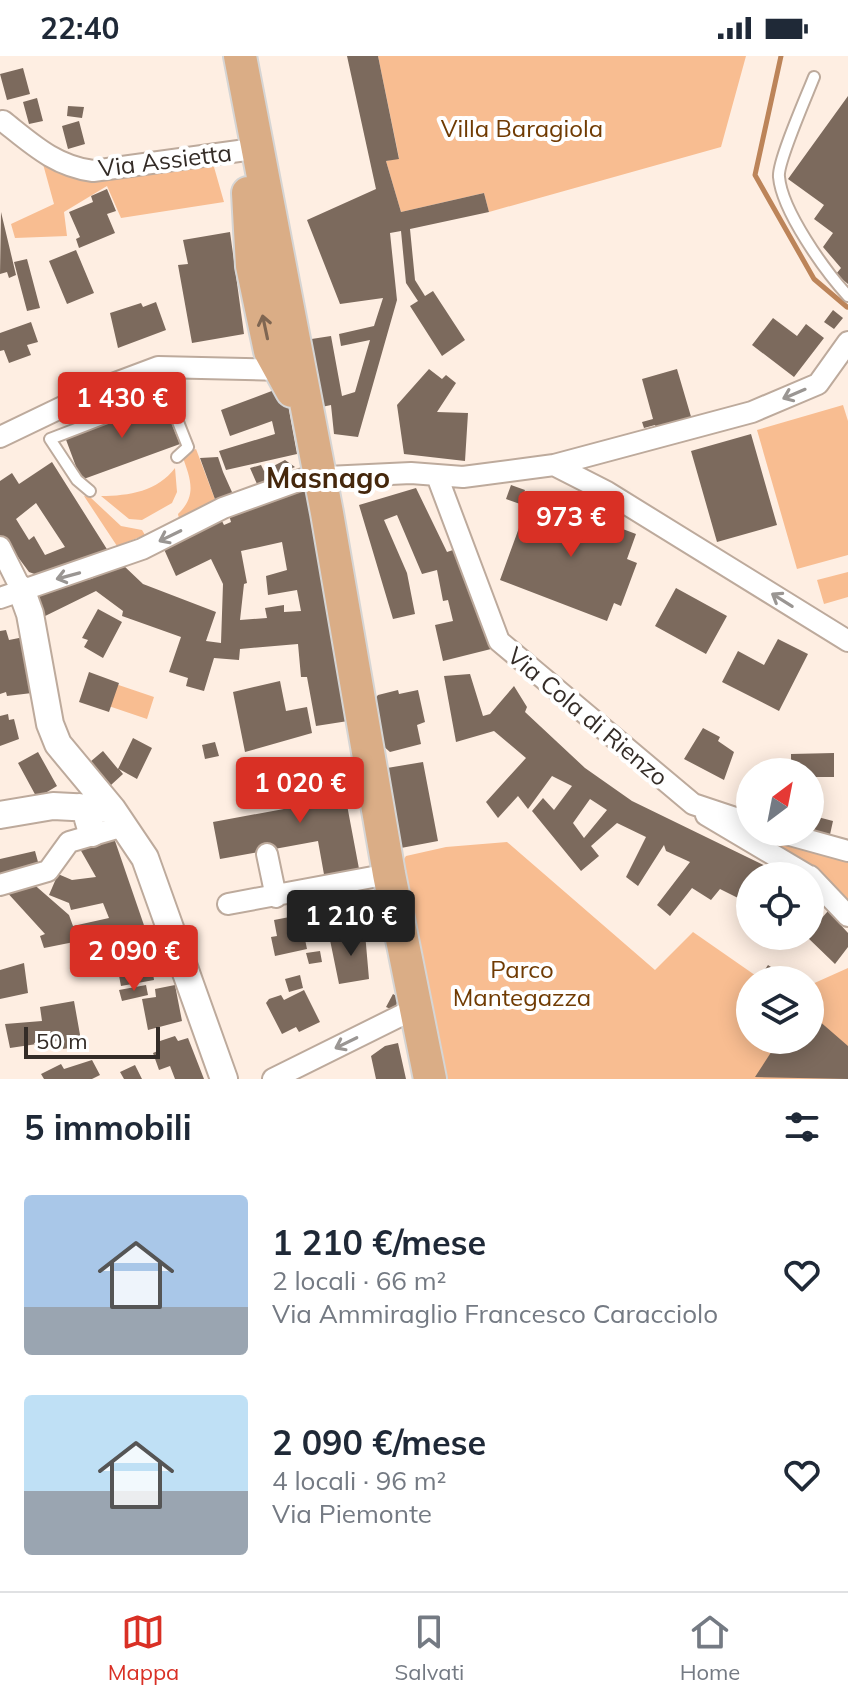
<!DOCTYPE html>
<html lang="it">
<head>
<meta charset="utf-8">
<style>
  :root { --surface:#fff; --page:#f6f6f7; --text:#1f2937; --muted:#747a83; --line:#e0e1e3; --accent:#d93025 }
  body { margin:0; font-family:Mulish,sans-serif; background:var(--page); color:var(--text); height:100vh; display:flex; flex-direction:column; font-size:30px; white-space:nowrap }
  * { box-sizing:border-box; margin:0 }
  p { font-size:26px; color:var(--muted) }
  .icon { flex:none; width:44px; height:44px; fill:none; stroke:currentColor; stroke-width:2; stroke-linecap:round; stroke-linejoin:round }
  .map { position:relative; height:1023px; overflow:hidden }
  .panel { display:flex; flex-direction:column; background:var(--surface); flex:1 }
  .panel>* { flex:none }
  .needle { width:52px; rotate:32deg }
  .tools { position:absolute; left:736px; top:702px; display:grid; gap:16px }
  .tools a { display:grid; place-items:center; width:88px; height:88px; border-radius:50%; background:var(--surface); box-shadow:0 4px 20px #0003; font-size:40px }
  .scale { position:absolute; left:24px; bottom:20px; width:136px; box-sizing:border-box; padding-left:8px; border:4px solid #342c27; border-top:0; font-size:22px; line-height:28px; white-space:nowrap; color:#342c27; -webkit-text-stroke:6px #fff; paint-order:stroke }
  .price { position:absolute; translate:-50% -68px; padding:0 18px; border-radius:8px; background:var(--accent); color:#fff; font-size:26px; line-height:52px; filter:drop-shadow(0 2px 4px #0008) }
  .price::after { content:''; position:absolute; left:50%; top:48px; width:24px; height:18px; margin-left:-12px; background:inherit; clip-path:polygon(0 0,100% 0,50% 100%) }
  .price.on { background:#222; color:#fff }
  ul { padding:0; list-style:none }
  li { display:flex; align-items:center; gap:24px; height:200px; padding:0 24px }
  li span { display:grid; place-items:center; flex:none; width:224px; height:160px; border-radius:8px; color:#555 }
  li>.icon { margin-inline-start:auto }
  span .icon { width:96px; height:96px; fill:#fffc; stroke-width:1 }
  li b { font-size:34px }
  h2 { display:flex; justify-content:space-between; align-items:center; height:96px; padding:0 24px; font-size:34px }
  .status { display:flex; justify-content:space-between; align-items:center; height:56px; padding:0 40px; background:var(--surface); direction:ltr }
  .status svg { height:22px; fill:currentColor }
  .tabs { display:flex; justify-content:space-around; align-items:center; height:112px; border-top:2px solid var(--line); background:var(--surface); font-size:22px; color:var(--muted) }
  .tabs a { display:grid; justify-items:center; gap:4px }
  .tabs .on { color:var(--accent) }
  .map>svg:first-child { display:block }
  .green { fill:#f8bd91 }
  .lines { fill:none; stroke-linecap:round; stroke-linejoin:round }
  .stream { stroke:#bc8459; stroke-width:5 }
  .building { fill:#7c6a5d; fill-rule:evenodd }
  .service-casing { stroke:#bdaa9c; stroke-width:14 }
  .minor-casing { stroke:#bdaa9c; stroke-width:24 }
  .tertiary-casing { stroke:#bdaa9c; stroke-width:30 }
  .primary-casing { stroke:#d6d5d4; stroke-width:36 }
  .service { stroke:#fff; stroke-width:10 }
  .minor { stroke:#fff; stroke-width:20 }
  .tertiary { stroke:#fff; stroke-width:26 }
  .primary { stroke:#daad86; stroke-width:32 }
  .oneway { stroke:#7f6652 }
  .oneway2 { stroke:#9a9693 }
  .labels { text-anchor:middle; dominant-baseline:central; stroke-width:8; stroke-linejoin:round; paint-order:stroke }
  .park-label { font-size:24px; fill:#703b03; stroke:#fff }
  .street-label { font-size:24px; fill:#342c27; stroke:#fff }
  .quarter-label { font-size:28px; font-weight:bold; fill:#45270c; stroke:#fff }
</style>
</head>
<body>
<div class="status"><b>22:40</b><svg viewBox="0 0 49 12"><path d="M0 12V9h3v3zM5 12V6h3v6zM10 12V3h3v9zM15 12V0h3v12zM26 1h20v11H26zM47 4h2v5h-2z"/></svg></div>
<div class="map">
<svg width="848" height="1023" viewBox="0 0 848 1023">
  <rect width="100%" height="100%" fill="#feeee2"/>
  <!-- green -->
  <path class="green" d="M 378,0 L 746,0 L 721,91 L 489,156 L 484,137 L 401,156 L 386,105 L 399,102 Z
    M 212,104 L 224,146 L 121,162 L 107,130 L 64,156 L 67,180 L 15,182 L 11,168 L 54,148 L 43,108 L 73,122 L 115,121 Z
    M 843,349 L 848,365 L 848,499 L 797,513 L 757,374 Z
    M 196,393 L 216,446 L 179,463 L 178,458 C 198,439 190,422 182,399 Z
    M 175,412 L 177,436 L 172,447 L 142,464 L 129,463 L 101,440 C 129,440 158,435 175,412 Z
    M 84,440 L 90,441 L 121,470 L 142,474 L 145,479 L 117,490 Z
    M 848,516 L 848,541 L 824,548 L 817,524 Z
    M 92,620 L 154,641 L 147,663 L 85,642 Z
    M 722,761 L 750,776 L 763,776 L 848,805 L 848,846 Z
    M 507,786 L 655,914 L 693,876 L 762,924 L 750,924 L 750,984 L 810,984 L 810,929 L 848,912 L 848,1023 L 444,1023 L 399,811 L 406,800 L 446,791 Z"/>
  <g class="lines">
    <!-- stream -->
    <path class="stream" d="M 781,0 L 755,119 L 814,223 L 847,251"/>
  </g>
  <!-- building -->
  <path class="building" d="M 347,0 L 378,0 L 399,103 L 386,105 L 401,156 L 484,137 L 489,156 L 410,173 L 415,224 L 425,240 L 433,235 L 465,284 L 442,300 L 410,250 L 418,245 L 406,227 L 401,175 L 390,177 L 397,244 L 358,381 L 334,378 L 331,349 L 317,352 L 305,284 L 331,280 L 342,340 L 355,336 L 370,284 L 341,290 L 339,278 L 374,270 L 383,242 L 340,248 L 307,164 L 376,133 Z
    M 23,12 L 30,38 L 7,44 L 0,18 Z
    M 848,40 L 848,228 L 836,218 L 841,212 L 823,191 L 833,177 L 814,163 L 824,149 L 788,123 Z
    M 37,42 L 43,65 L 29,68 L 23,46 Z
    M 68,50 L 84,51 L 82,62 L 67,60 Z
    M 79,65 L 85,88 L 68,93 L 62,70 Z
    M 107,133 L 116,155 L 107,158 L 115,177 L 79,192 L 76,183 L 80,181 L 69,156 L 93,146 L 91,140 Z
    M 1,156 L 16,219 L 9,222 L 7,216 L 0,218 Z
    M 230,176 L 244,278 L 192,287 L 178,209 L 188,208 L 183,184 Z
    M 76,194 L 94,237 L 67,248 L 49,205 Z
    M 27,203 L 40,252 L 27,255 L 14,206 Z
    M 156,246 L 166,274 L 118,292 L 110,257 L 141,247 L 143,251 Z
    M 833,254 L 843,262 L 834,273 L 824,266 Z
    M 773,262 L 797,280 L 806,268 L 824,282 L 794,321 L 752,289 Z
    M 31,266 L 38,286 L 27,289 L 31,299 L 9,307 L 4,294 L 0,295 L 0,277 Z
    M 429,313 L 442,323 L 446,319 L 456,327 L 437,356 L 468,357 L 465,405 L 404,398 L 397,349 Z
    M 677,313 L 692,364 L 657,374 L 655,369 L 644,372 L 642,366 L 653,363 L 642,323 Z
    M 277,333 L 286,338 L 297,398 L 226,414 L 219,395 L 275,378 L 272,365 L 230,380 L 221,354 Z
    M 162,344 L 180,388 L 81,424 L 65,381 Z
    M 751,378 L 777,469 L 717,486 L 691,395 Z
    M 218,401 L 223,416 L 236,445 L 216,446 L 200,402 Z
    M 285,404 L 295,411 L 257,428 L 250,412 L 261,409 L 264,415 Z
    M 52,406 L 110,498 L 40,520 L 29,516 L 15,497 L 10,500 L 0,483 L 0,425 L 12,417 L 19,428 ZM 36,447 L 65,491 L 45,499 L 34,480 L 29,484 L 16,463 Z
    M 511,429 L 525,434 L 520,448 L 506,443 Z
    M 306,431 L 336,577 L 331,578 L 348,665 L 316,670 L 307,621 L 301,621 L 298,588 L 240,593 L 239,604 L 214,602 L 204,635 L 186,630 L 188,622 L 169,616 L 181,581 L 122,560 L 123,555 L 96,535 L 37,564 L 33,535 L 91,523 L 123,509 L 143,528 L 216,556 L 206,585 L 221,587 L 223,528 L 211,503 L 176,520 L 163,491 L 221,463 L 224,469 L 231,466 L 229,459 ZM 282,486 L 287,514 L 266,520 L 268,539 L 297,534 L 301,555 L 284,556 L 284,549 L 265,552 L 267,562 L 240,564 L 244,528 L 247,527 L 241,495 Z
    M 416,432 L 447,496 L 456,493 L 495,592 L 443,605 L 435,569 L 453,565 L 448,544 L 443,545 L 437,514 L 422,518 L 397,459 L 384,464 L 407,517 L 415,558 L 393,563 L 359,449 Z
    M 531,439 L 582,462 L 583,458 L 636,478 L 627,503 L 637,507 L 621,550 L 614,547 L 607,565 L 500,524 Z
    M 676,532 L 727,560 L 706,598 L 655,570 Z
    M 98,553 L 122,566 L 103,602 L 84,591 L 88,584 L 82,582 Z
    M 6,574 L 9,584 L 24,581 L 32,637 L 7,640 L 6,636 L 0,638 L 0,575 Z
    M 778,583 L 808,598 L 779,655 L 722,626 L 738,595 L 764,609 Z
    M 89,616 L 119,627 L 109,656 L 79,646 Z
    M 470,618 L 483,660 L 490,658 L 514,630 L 527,651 L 525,656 L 585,712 L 632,745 L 786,820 L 750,820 L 750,848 L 720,833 L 711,844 L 692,832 L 670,860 L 657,849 L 690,806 L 666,795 L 664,789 L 638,830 L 626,821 L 646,781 L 617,767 L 591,790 L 599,800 L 581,815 L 532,755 L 543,742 L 554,754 L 572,730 L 552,720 L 528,753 L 518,740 L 498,762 L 486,746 L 526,702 L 494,675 L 456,686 L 444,620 ZM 590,743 L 607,754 L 584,782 L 573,767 Z
    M 280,625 L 286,655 L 307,651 L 312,677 L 245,696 L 233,636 Z
    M 398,634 L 399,638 L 418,634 L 425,666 L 417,669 L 421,688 L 390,696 L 382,689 L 374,644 L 378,639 Z
    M 8,658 L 9,664 L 14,663 L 19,683 L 0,690 L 0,660 Z
    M 703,672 L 720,681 L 718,685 L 734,696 L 724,724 L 684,703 Z
    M 133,682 L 152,692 L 137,723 L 119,713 L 123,718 L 111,729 L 90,706 L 103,695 L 118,713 Z
    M 215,686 L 219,700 L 205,703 L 202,689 Z
    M 38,696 L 57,730 L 37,742 L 18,707 Z
    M 834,697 L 834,721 L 810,721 L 810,716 L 791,716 L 791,698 Z
    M 338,701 L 360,818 L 325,824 L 318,785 L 220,803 L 213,766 L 311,748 L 303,707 Z
    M 423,706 L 438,785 L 401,792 L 387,712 Z
    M 810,759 L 833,765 L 829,783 L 810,778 Z
    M 114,782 L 147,878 L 154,924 L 121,930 L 111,879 L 79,890 L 79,885 L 44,892 L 40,880 L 45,878 L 4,833 L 30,825 L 69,859 L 73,870 L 109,862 L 103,847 L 71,854 L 69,847 L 49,839 L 58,818 L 72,824 L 96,821 L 80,793 Z
    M 35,795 L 41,817 L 0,827 L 0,803 Z
    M 368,834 L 371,850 L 333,857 L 330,842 Z
    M 828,855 L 848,877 L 848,891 L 835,908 L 806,880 Z
    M 300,859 L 307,893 L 275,900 L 271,881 L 277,880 L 274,864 Z
    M 365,877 L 369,923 L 339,928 L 330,884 Z
    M 320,895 L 322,906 L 309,908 L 306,897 Z
    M 24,907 L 28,937 L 0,943 L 0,914 Z
    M 768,909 L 786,921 L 784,924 L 770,924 L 762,918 Z
    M 300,919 L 303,932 L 289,936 L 285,923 Z
    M 146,929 L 148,939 L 122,945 L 119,934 Z
    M 175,929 L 182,965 L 148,974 L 142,943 L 156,941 L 155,933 Z
    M 304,934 L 320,966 L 299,976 L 296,971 L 282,978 L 266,947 L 269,943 L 281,939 L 284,944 Z
    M 393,938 L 400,942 L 393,954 L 386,951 Z
    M 74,945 L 82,990 L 63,993 L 62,987 L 57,985 L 10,992 L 5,968 L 42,965 L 40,951 Z
    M 810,957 L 848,990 L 848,1023 L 755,1021 L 779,984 L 810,984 Z
    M 175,980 L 178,985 L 188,982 L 204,1023 L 175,1023 L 170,1010 L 159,1014 L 153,997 L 160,994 L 157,986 Z
    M 398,987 L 406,1023 L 376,1023 L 371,1000 L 385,990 Z
    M 92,1004 L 100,1019 L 92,1023 L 44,1023 L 41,1018 L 61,1008 L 64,1013 Z
    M 135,1009 L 142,1023 L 124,1023 L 120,1016 Z"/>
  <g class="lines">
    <!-- service casing -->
    <g class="service-casing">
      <path id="service" d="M 814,21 C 807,39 777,107 779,121 C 782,155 825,215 848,240
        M 90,435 L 77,424 L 50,383 L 167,338 L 188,391 L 177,401"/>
    </g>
    <!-- minor casing -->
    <g class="minor-casing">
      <path id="minor" d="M 3,65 C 32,88 55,110 93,115 L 246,94
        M 0,381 L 102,332 L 158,311 L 282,314
        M 554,409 L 607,436 L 848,585
        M 437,420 L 499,585 L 693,748 L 750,767
        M 0,491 L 21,533
        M 0,542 L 142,493 L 223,452 L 306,422 L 411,417 L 463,421 L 554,409 L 752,356 L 818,328 L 848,286
        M 706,759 L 809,820
        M 779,776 L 848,795
        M 267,798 L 276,841
        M 810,820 L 848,860
        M 0,829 L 48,815 L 69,786 L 124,770
        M 228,848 L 389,818
        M 273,1023 L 416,952"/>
    </g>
    <!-- tertiary casing -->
    <g class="tertiary-casing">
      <path id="tertiary" d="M 21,533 L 30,558 L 50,668 L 58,688 L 112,753 L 145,802 L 224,1023
        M 79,751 L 86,756 L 92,777
        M 0,759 L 53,750 L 112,753"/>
    </g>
    <!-- primary casing -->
    <g class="primary-casing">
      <path id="primary" d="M 240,0 L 327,457 L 389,818 L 430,1023
        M 248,137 L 252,210 L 270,295 L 292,335"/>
    </g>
    <!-- service -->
    <use href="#service" class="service"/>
    <!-- minor -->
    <use href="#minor" class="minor"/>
    <!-- tertiary -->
    <use href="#tertiary" class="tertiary"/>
    <!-- primary -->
    <use href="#primary" class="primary"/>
  </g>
  <!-- one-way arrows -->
  <defs><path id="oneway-shaft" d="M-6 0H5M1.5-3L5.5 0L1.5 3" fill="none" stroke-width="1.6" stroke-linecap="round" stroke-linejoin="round" transform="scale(2)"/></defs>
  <use class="oneway" href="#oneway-shaft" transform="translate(265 271) rotate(-102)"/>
  <g class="oneway2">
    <use href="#oneway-shaft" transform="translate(794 338) rotate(157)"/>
    <use href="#oneway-shaft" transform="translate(170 480) rotate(154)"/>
    <use href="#oneway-shaft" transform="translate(68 520) rotate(165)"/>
    <use href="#oneway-shaft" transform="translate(782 544) rotate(-148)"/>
    <use href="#oneway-shaft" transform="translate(346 987) rotate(154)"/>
  </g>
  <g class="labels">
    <!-- park labels -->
    <g class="park-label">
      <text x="522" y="72">Villa Baragiola</text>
      <text x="522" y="913">Parco<tspan x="522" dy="28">Mantegazza</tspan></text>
    </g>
    <!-- street labels -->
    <g class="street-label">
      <text transform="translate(165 104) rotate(-7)">Via Assietta</text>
      <text transform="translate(588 660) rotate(40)">Via Cola di Rienzo</text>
    </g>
    <!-- quarter labels -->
    <g class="quarter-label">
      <text x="328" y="421">Masnago</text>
    </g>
  </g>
</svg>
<div class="tools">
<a><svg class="needle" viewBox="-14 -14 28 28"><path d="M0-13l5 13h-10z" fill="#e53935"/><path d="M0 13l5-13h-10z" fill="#747a83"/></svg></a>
<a><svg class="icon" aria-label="locate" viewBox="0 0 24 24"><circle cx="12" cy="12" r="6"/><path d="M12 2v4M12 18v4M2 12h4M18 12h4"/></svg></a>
<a><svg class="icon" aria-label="layers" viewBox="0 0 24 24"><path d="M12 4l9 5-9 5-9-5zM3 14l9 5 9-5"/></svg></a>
</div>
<div class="scale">50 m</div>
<b class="price" style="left:122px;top:384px">1 430 €</b>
<b class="price" style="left:571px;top:503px">973 €</b>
<b class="price" style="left:300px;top:769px">1 020 €</b>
<b class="price on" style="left:351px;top:902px">1 210 €</b>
<b class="price" style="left:134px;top:937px">2 090 €</b>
</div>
<section class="panel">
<h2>5 immobili<svg class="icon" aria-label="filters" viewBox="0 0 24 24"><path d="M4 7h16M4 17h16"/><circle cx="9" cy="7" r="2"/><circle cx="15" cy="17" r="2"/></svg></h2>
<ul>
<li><span style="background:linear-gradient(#a9c7e8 70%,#9aa5b1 0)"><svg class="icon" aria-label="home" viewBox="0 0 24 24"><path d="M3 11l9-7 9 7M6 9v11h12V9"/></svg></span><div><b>1 210 €/mese</b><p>2 locali · 66 m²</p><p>Via Ammiraglio Francesco Caracciolo</p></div><svg class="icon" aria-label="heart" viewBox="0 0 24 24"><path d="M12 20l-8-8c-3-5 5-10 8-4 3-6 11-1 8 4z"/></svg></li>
<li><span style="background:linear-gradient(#bfe0f5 60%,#9aa5b1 0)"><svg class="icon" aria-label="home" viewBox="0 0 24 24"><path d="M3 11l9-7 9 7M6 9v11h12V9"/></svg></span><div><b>2 090 €/mese</b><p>4 locali · 96 m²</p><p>Via Piemonte</p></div><svg class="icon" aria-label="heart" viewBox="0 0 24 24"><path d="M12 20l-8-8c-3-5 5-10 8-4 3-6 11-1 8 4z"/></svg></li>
</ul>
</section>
<nav class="tabs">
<a class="on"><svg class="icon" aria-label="map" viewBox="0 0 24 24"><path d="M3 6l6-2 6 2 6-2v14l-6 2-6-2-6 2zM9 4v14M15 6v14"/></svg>Mappa</a>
<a><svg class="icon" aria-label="saved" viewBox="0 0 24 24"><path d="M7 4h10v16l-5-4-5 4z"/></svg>Salvati</a>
<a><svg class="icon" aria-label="home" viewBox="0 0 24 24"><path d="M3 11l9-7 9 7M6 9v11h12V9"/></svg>Home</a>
</nav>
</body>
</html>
